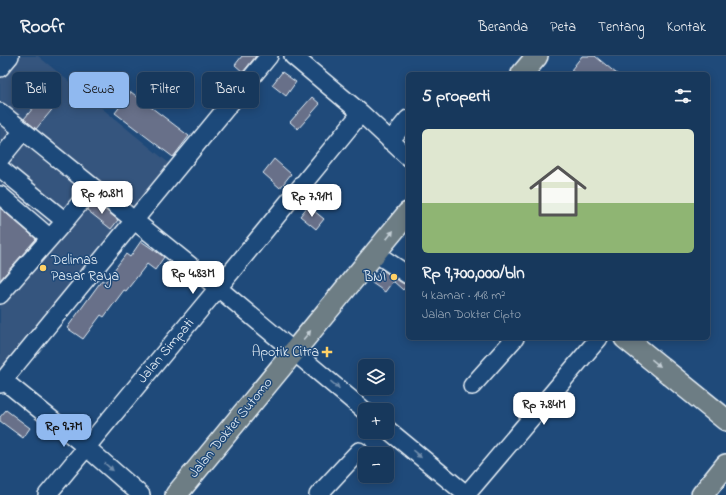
<!DOCTYPE html>
<html lang="id">
<head>
<meta charset="utf-8">
<style>
  :root { --surface:#17385c; --page:#244365; --text:#f1f3f6; --muted:#9eacbb; --line:#365272; --accent:#90b9f0 }
  body { margin:0; font-family:"Indie Flower",sans-serif; background:var(--page); color:var(--text); height:100vh; display:flex; flex-direction:column; font-size:15px; white-space:nowrap }
  * { box-sizing:border-box; margin:0 }
  p { font-size:13px; color:var(--muted) }
  .icon { flex:none; width:22px; height:22px; fill:none; stroke:currentColor; stroke-width:2; stroke-linecap:round; stroke-linejoin:round }
  .map { position:relative; flex:1; overflow:hidden }
  .details { position:absolute; left:406px; top:16px; width:304px; height:268px; display:flex; flex-direction:column; background:var(--surface); border-radius:6px; box-shadow:0 2px 10px #0003,0 0 0 1px var(--line) }
  .details>* { flex:none }
  .guide { position:absolute; left:12px; top:16px; width:334px; height:36px; display:flex; gap:8px }
  .fabs { position:absolute; left:358px; top:303px; display:grid; gap:8px }
  .fabs a { display:grid; place-items:center; width:36px; height:36px; border-radius:6px; background:var(--surface); box-shadow:0 2px 10px #0003,0 0 0 1px var(--line); font-size:20px }
  .price { position:absolute; translate:-50% -34px; padding:0 9px; border-radius:8px; background:#fff; color:#222; font-size:13px; line-height:26px; filter:drop-shadow(0 1px 2px #0008) }
  .price::after { content:''; position:absolute; left:50%; top:24px; width:12px; height:9px; margin-left:-6px; background:inherit; clip-path:polygon(0 0,100% 0,50% 100%) }
  .price.on { background:var(--accent); color:#111 }
  ul { padding:0; list-style:none }
  li { display:grid; align-content:center; gap:8px; height:212px; padding:0 16px }
  li+li { border-top:1px solid var(--line) }
  li span { display:grid; place-items:center; height:124px; border-radius:6px; color:#555 }
  li>.icon { margin-inline-start:auto }
  span .icon { width:72px; height:72px; fill:#fffc; stroke-width:1 }
  li b { font-size:17px }
  h2 { display:flex; justify-content:space-between; align-items:center; height:48px; padding:0 16px; font-size:17px }
  .chip { padding:0 14px; border-radius:6px; background:var(--surface); box-shadow:0 2px 10px #0003,0 0 0 1px var(--line); font-size:14px; line-height:36px }
  .chip.on { background:var(--accent); color:#111 }
  header { display:flex; align-items:center; gap:24px; box-sizing:border-box; height:56px; padding:0 20px; background:var(--surface); border-bottom:1px solid var(--line) }
  header strong { font-size:19px }
  nav { display:flex; gap:22px; margin-inline-start:auto; font-size:14px }
  .map>svg:first-child { display:block }
  .built { fill:#35557e }
  .building { fill:#677089; stroke:#e8f1f8 }
  .lines { fill:none; stroke-linecap:round; stroke-linejoin:round }
  .minor-casing { stroke:#e8f1f8; stroke-width:20 }
  .major-casing { stroke:#e8f1f8; stroke-width:24 }
  .minor { stroke:#1f4a7a; stroke-width:17 }
  .major { stroke:#6d7d84; stroke-width:21 }
  .oneway { fill:#c3ced5 }
  .oneway2 { fill:#6f8dac }
  .poi-dot { fill:#ffd166; stroke:#1f4a7a; stroke-width:1.5 }
  .labels { text-anchor:middle; dominant-baseline:central; stroke-width:3; stroke-linejoin:round; paint-order:stroke }
  .poi-label { font-size:14px; fill:#e8f1f8; stroke:#1f4a7a; text-anchor:end }
  .street-label { font-size:14px; fill:#e8f1f8; stroke:#1f4a7a }
</style>
</head>
<body>
<header>
<strong>Roofr</strong>
<nav><a>Beranda</a><a>Peta</a><a>Tentang</a><a>Kontak</a></nav>
</header>
<div class="map">
<svg width="726" height="439" viewBox="0 0 726 439">
  <rect width="100%" height="100%" fill="#1f4a7a"/>
  <filter id="ink" filterUnits="userSpaceOnUse"><feTurbulence type="fractalNoise" baseFrequency=".025" numOctaves="2"/><feDisplacementMap in="SourceGraphic" scale="8" xChannelSelector="R" yChannelSelector="G"/><feConvolveMatrix kernelMatrix="1 2 1 2 8 2 1 2 1" color-interpolation-filters="sRGB"/></filter>
  <g filter="url(#ink)">
    <!-- built -->
    <path class="built" d="M 18,0 L 38,0 L 170,108 L 0,315 L 0,22 Z"/>
    <!-- building -->
    <path class="building" d="M 242,0 L 256,0 L 243,16 L 235,9 Z
      M 582,0 L 595,0 L 617,18 L 576,18 L 571,14 Z
      M 282,16 L 296,26 L 286,40 L 272,29 Z
      M 48,34 L 60,44 L 36,73 L 24,63 Z
      M 131,36 L 189,80 L 173,101 L 115,57 Z
      M 312,41 L 320,48 L 298,73 L 290,66 Z
      M 274,103 L 291,118 L 280,132 L 263,117 Z
      M 94,145 L 118,164 L 111,173 L 87,154 Z
      M 308,150 L 324,163 L 316,173 L 300,160 Z
      M 0,152 L 36,183 L 0,224 Z
      M 141,185 L 164,201 L 155,214 L 147,208 L 126,235 L 124,234 L 104,261 L 101,259 L 83,283 L 67,272 L 102,224 L 105,226 L 126,198 L 130,201 Z
      M 381,213 L 402,227 L 407,229 L 403,234 L 393,225 L 385,236 L 372,227 Z
      M 6,354 L 30,372 L 23,382 L 0,365 L 0,361 Z"/>
    <g class="lines">
      <!-- minor casing -->
      <g class="minor-casing">
        <path id="minor" d="M 293,0 L 361,57 L 408,101
          M 0,12 L 10,0
          M 0,56 L 218,232 L 365,355
          M 390,85 L 408,63
          M 0,103 L 23,75
          M 0,112 L 65,165
          M 0,139 L 50,182
          M 375,197 L 408,219
          M 0,239 L 65,165 L 93,131
          M 3,324 L 86,391 L 141,439
          M 0,328 L 269,0
          M 472,330 L 515,282
          M 387,373 L 467,439
          M 47,439 L 218,232 L 361,57
          M 318,439 L 359,395
          M 466,439 L 599,282"/>
      </g>
      <!-- major casing -->
      <g class="major-casing">
        <path id="major" d="M 522,18 L 537,0
          M 625,282 L 726,364
          M 176,439 L 375,197 L 408,157
          M 702,439 L 726,409"/>
      </g>
      <!-- minor -->
      <use href="#minor" class="minor"/>
      <!-- major -->
      <use href="#major" class="major"/>
    </g>
    <!-- one-way arrows -->
    <defs><path id="oneway-solid" d="M-6-.8H1V-3.2L6.5 0L1 3.2V.8H-6Z"/></defs>
    <g class="oneway">
      <use href="#oneway-solid" transform="translate(390 179) rotate(-52)"/>
      <use href="#oneway-solid" transform="translate(307 279) rotate(-50)"/>
      <use href="#oneway-solid" transform="translate(656 307) rotate(39)"/>
    </g>
    <g class="oneway2">
      <use href="#oneway-solid" transform="translate(335 329) rotate(40)"/>
      <use href="#oneway-solid" transform="translate(417 398) rotate(40)"/>
      <use href="#oneway-solid" transform="translate(109 411) rotate(41)"/>
    </g>
  </g>
  <!-- markers -->
  <g class="poi-dot">
    <circle cx="43" cy="212" r="4"/>
    <circle cx="394" cy="221" r="4"/>
    <path d="M325 290h4v4h4v4h-4v4h-4v-4h-4v-4h4z"/>
  </g>
  <g class="labels">
    <!-- poi labels -->
    <g class="poi-label">
      <text x="51" y="204" text-anchor="start">Delimas<tspan x="51" dy="16">Pasar Raya</tspan></text>
      <text x="386" y="221">BNI</text>
      <text x="319" y="296">Apotik Citra</text>
    </g>
    <!-- street labels -->
    <g class="street-label">
      <text transform="translate(166 295) rotate(-50)">Jalan Simpati</text>
      <text transform="translate(231 372) rotate(-51)">Jalan Dokter Sutomo</text>
    </g>
  </g>
</svg>
<div class="fabs">
<a><svg class="icon" aria-label="layers" viewBox="0 0 24 24"><path d="M12 4l9 5-9 5-9-5zM3 14l9 5 9-5"/></svg></a>
<a>+</a>
<a>−</a>
</div>
<b class="price" style="left:102px;top:159px">Rp 10.8M</b>
<b class="price" style="left:312px;top:162px">Rp 7.91M</b>
<b class="price" style="left:193px;top:239px">Rp 4.83M</b>
<b class="price" style="left:544px;top:370px">Rp 7.84M</b>
<b class="price on" style="left:64px;top:392px">Rp 9.7M</b>
<div class="guide">
<a class="chip">Beli</a>
<a class="chip on">Sewa</a>
<a class="chip">Filter</a>
<a class="chip">Baru</a>
</div>
<section class="details">
<h2>5 properti<svg class="icon" aria-label="filters" viewBox="0 0 24 24"><path d="M4 7h16M4 17h16"/><circle cx="9" cy="7" r="2"/><circle cx="15" cy="17" r="2"/></svg></h2>
<ul>
<li><span style="background:linear-gradient(#dfe7d0 60%,#8fb573 0)"><svg class="icon" aria-label="home" viewBox="0 0 24 24"><path d="M3 11l9-7 9 7M6 9v11h12V9"/></svg></span><div><b>Rp 9,700,000/bln</b><p>4 kamar · 148 m²</p><p>Jalan Dokter Cipto</p></div></li>
</ul>
</section>
</div>
</body>
</html>
